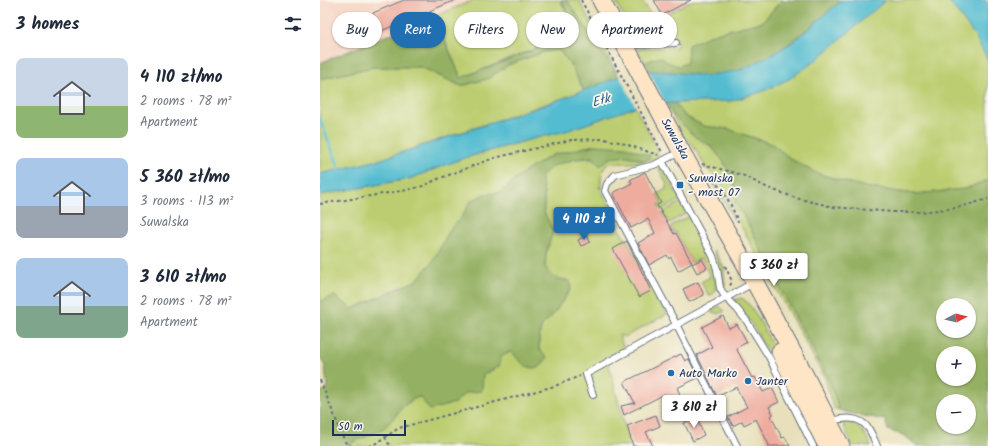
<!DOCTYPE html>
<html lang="en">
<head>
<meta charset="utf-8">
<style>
  :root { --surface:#fff; --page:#f6f6f7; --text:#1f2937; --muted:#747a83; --accent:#1f6fb2 }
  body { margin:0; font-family:Kalam,sans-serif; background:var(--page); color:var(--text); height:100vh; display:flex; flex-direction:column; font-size:15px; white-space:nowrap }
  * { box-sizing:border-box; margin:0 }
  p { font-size:13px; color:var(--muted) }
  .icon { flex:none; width:22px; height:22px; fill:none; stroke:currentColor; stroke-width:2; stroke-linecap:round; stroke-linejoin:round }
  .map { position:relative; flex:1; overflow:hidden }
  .sheet { display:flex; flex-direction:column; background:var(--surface); width:320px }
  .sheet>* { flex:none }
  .banner { position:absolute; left:12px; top:12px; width:380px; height:36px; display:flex; gap:8px }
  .needle { width:26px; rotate:83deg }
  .controls { position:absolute; left:616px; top:298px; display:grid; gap:8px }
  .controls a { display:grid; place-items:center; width:40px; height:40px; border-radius:50%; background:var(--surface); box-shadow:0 1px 3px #0004; font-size:20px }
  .scale { position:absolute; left:12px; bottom:10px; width:74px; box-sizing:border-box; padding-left:4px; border:2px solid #1b2f5e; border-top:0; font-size:11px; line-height:14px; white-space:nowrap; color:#1b2f5e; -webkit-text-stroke:3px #fbf7ec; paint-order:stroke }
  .price { position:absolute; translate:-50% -34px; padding:0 9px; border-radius:4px; background:#fff; color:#222; font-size:13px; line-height:26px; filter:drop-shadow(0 1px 2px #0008) }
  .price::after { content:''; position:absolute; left:50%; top:24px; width:12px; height:9px; margin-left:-6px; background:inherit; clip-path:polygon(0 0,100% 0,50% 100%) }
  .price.on { background:var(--accent); color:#fff }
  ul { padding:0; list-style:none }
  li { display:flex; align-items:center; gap:12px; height:100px; padding:0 16px }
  li span { display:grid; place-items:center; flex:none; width:112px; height:80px; border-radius:8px; color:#555 }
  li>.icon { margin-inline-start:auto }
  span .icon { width:48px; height:48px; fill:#fffc; stroke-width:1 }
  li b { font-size:17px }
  h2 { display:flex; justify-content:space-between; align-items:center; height:48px; padding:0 16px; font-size:17px }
  .chip { padding:0 14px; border-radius:18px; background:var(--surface); box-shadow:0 1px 3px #0004; font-size:14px; line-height:36px }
  .chip.on { background:var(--accent); color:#fff }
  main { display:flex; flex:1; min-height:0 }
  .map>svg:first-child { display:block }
  .built { fill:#f5d3c1 }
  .green { fill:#bbcd70; stroke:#6b7e67 }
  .forest { fill:#94b062; stroke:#587060; fill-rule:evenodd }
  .water { fill:#53bcd0; stroke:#377697 }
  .pier { fill:#e8e0bb }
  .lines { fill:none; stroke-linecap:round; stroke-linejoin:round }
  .stream { stroke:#53bcd0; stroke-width:3 }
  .building { fill:#eeac9e }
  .lane-casing { stroke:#636d7f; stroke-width:8 }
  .secondary-casing { stroke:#636d7f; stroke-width:19 }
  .path { stroke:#636d7f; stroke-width:2; stroke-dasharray:3 3; stroke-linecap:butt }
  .lane { stroke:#fff; stroke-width:6 }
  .secondary { stroke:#fde5c5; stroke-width:17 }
  .poi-dot { fill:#1f6fb2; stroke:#fbf7ec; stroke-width:1.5 }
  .labels { text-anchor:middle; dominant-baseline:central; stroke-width:3.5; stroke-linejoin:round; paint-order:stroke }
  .street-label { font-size:12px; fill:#1b2f5e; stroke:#fbf7ec }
  .poi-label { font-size:12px; fill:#1b2f5e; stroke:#fbf7ec; text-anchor:start }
  .water-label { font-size:13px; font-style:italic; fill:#2c5980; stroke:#fbf7ec }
</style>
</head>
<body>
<main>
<section class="sheet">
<h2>3 homes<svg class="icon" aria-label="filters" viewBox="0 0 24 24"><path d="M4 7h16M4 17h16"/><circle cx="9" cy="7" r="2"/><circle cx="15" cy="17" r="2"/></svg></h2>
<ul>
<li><span style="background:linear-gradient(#c9d6e8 60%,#8fb573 0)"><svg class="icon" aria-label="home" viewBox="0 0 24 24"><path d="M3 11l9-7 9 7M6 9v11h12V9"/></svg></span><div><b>4 110 zł/mo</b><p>2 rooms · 78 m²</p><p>Apartment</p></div></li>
<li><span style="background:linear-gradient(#a9c7e8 60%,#9aa5b1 0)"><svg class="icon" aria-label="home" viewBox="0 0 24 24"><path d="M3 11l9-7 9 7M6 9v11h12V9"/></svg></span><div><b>5 360 zł/mo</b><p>3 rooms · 113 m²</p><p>Suwalska</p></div></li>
<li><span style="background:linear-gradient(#a9c7e8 60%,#7fa58c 0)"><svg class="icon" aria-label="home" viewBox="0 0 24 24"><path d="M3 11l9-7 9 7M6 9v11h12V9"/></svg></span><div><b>3 610 zł/mo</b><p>2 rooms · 78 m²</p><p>Apartment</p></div></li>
</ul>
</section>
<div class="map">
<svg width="668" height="446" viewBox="0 0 668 446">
  <rect width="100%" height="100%" fill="#fbf7ec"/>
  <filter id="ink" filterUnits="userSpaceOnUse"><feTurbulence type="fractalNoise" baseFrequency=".025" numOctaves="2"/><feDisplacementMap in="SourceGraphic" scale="8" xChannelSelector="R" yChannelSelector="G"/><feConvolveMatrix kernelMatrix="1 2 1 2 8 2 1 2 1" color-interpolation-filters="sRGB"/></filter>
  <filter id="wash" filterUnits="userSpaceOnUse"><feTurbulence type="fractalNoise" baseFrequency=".012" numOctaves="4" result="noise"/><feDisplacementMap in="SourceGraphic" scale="16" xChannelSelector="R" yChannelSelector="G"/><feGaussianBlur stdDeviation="0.9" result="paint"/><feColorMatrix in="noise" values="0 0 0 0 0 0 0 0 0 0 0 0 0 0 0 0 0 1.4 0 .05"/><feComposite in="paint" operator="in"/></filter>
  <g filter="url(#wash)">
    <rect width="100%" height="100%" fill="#e8e0bb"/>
    <!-- built -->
    <path class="built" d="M 0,0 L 152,0 L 0,62 Z"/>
    <!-- green -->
    <path class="green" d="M 154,0 L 240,0 L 257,32 L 141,78 L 115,16 Z
      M 247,0 L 259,0 L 299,77 Z
      M 295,0 L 322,0 L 329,12 L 339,18 L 373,0 L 462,0 L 442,22 L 396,33 L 367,63 L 359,66 L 333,59 L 325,63 L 317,49 L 357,47 L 357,40 L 314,41 L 311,31 Z
      M 566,0 L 628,0 L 653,33 L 668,60 L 668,180 L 645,189 L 595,194 L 551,188 L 525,182 L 494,172 L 471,159 L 452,144 L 408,129 L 384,127 L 365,116 L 354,103 L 411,101 L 441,92 L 469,79 Z
      M 239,50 L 252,67 L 264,91 L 59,160 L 0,174 L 0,79 L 53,67 L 101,67 L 141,86 L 167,79 L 188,65 L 224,52 Z
      M 315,107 L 337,148 L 338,156 L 336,158 C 320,164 306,163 289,163 C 280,171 281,177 281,189 L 279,186 L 300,225 L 298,227 L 304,238 L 306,238 L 347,314 L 305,337 L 299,335 L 304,349 L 287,358 L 310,446 L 28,446 L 95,398 L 100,397 L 104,401 L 135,403 L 145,393 L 161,391 L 163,375 L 179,366 L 181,357 L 192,351 L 219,349 L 219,337 L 222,324 L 233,315 L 249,281 L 236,278 L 225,267 L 226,253 L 233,231 L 224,212 L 224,194 L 221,177 L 232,166 L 255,159 L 308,156 L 325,161 L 330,156 L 275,145 L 232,155 L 206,171 L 179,193 L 165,194 L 150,202 L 142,217 L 131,228 L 113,261 L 97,280 L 32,309 L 14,296 L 0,302 L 0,195 L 89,179 L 141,159 L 212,139 L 246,131 Z
      M 351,113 L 375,137 L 391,146 L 404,162 L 414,182 L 416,203 L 433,233 L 453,275 L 510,382 L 519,410 L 515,409 L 511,401 L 506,380 L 420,224 L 414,206 L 404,187 L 386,168 L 372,144 L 364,137 Z
      M 342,166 L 360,200 L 341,210 L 338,205 L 342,203 L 337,194 L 346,189 L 347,185 L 338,167 Z
      M 394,183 C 404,194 410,206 414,220 Z
      M 361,202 L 367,213 L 349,223 L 342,213 Z
      M 369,216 L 388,251 L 395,270 L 396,290 L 393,294 L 389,296 L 381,282 L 390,277 L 382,258 L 372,263 L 356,232 L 354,233 L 351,226 Z
      M 394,250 L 404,268 L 405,286 L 402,283 L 399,265 Z
      M 421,298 C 436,303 460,364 468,380 L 465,383 L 433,326 L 414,300 Z
      M 399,306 L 405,311 L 398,314 L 397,313 L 392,313 L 392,310 Z
      M 522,422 C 538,423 545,431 551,446 L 533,446 Z"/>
    <!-- forest -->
    <path class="forest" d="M 241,0 L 247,0 L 299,77 L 264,91 L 252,67 L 239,50 L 224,52 L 188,65 L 167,79 L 141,86 L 101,67 L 53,67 L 0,79 L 0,63 L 114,16 L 141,78 L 258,33 Z
      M 462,0 L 522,0 C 481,34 443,73 387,76 C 375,77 362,73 350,72 C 343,71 336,72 329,71 L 325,63 L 333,59 L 342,57 L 347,62 L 359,66 L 367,63 L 368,45 L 396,33 L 442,22 Z
      M 354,103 L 365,116 L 384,126 L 408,129 L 452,144 L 471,159 L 494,172 L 525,182 L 551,188 L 595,194 L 645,189 L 668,180 L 668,446 L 597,446 L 585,436 L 568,430 L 565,420 L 529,413 L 519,410 L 510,382 L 453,275 L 433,233 L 416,203 L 414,182 L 404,162 L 391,146 L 375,137 L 351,113 L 346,104 ZM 623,305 L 649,305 L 649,331 L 623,331 ZM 623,353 L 649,353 L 649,379 L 623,379 ZM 623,401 L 649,401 L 649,427 L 623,427 Z
      M 275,145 L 306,147 L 331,156 L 325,161 L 308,156 L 290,158 L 280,166 L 273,157 L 255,159 L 232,166 L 221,177 L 224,194 L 224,212 L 233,231 L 226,253 L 225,267 L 236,278 L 250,281 L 251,289 L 233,315 L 222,325 L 219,337 L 219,349 L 227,358 L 219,368 C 204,369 200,361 191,351 L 181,357 L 179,366 L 163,375 L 162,391 L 145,393 L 135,403 L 110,410 L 100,397 C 83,399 76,420 62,429 C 53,435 41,438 31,443 L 28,446 L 0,446 L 0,392 L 7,389 L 5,366 L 0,357 L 0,302 L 14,296 L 33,309 L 97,280 L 113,261 L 131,228 L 142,217 L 150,202 L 164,194 L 179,193 L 206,171 L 232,155 Z"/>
    <!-- water -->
    <path class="water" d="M 522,0 L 566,0 L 494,62 L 469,79 L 441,92 L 411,101 L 354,103 L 315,107 L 246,131 L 212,139 L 141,159 L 89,179 L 0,195 L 0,174 L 59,160 L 225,105 L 299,77 L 329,71 L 351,72 L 386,76 L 421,70 L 451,55 L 473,42 Z
      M 628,0 L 666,0 L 668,3 L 668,60 L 653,33 Z"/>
    <!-- pier -->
    <path class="pier" d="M 328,70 L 347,106 L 317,109 L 299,75 Z"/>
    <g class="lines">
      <!-- stream -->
      <path class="stream" d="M 0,119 L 21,173"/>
    </g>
    <g id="blocks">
      <!-- building -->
      <path class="building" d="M 84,0 L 136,0 L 61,31 L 53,13 Z
        M 334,0 L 371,0 L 342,15 Z
        M 325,172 L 341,203 L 337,205 L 354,234 L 356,233 L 372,263 L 358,271 L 351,257 L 349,259 L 347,255 L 329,265 L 318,243 L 335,233 L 328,219 L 311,228 L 293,193 L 312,183 L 310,180 Z
        M 267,235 L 270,242 L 261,246 L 258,240 Z
        M 307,241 L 331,291 L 319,297 L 293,249 Z
        M 382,259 L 387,268 L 377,273 L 372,264 Z
        M 378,282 L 384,295 L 369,302 L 363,289 Z
        M 403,316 L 409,328 L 417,324 L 427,342 L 416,348 L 432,378 L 435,377 L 443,392 L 452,388 L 459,402 L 449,407 L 453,414 L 451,416 L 462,438 L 465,437 L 470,446 L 448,446 L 449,445 L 436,419 L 424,425 L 422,421 L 413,426 L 408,417 L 427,407 L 416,387 L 397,397 L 377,355 L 392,347 L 382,327 Z
        M 361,354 L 365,361 L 369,359 L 378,378 L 357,388 L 360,394 L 348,400 L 345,394 L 304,415 L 301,406 L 315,403 L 304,382 Z
        M 336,415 L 340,426 L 326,432 L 333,446 L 313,446 L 307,426 Z
        M 376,417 L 384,435 L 373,441 L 364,423 Z"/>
    </g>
  </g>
  <g filter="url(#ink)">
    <use href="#blocks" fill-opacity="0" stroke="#636d7f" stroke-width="1"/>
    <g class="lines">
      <!-- lane casing -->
      <g class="lane-casing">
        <path id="lane" d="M 308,47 L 312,45 L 356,43
          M 360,152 L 342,161 L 393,256 L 397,269 L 400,288 L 405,297 L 417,309 L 426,320 L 449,357 L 493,446
          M 342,161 L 334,165 L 295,175 L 287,184 L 285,191 L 356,324 L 417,446
          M 273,395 L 266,374 L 433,283
          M 510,422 C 522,417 540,416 548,428 C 552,433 554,440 557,446"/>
      </g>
      <!-- secondary casing -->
      <g class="secondary-casing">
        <path id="secondary" d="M 281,0 L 361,151 L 424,262 L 481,368 L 521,446
          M 460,352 L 507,446"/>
      </g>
      <!-- path -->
      <path class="path" d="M 261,0 L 342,152
        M 382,164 L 422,175 L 448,188 L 476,198 L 513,207 L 573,212 L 601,212 L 636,208 L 668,199
        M 393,180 C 405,192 412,206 418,222
        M 0,204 L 87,190 L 103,186 L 118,179 L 174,158 L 251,140 L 284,139 L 299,142 L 338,155
        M 405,266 L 411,279 L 411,284 L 408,287
        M 0,380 L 25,442 L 31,446
        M 65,437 L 70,446
        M 49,446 L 53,445 L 79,428 L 235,386 L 260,376"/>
      <!-- lane -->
      <use href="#lane" class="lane"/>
      <!-- secondary -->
      <use href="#secondary" class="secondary"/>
    </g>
  </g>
  <!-- markers -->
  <g class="poi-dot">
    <rect x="356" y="181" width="8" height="8" rx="2"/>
    <circle cx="351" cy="373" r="4"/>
    <circle cx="428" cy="381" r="4"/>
  </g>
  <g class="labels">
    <!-- street labels -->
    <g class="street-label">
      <text transform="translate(355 139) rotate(61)">Suwalska</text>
    </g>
    <!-- poi labels -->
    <g class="poi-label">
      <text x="368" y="178">Suwalska<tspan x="368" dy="14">- most 07</tspan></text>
      <text x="359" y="373">Auto Marko</text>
      <text x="436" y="381">Janter</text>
    </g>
    <!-- water labels -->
    <g class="water-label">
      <text transform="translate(281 101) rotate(-17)">Ełk</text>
    </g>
  </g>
</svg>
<div class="controls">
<a><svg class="needle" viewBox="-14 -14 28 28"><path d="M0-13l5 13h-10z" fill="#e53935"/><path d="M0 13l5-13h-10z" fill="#747a83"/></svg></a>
<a>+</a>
<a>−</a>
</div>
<div class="scale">50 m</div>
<b class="price on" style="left:264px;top:241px">4 110 zł</b>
<b class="price" style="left:454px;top:287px">5 360 zł</b>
<b class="price" style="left:374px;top:429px">3 610 zł</b>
<div class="banner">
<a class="chip">Buy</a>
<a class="chip on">Rent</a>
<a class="chip">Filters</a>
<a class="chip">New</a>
<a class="chip">Apartment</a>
</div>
</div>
</main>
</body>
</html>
